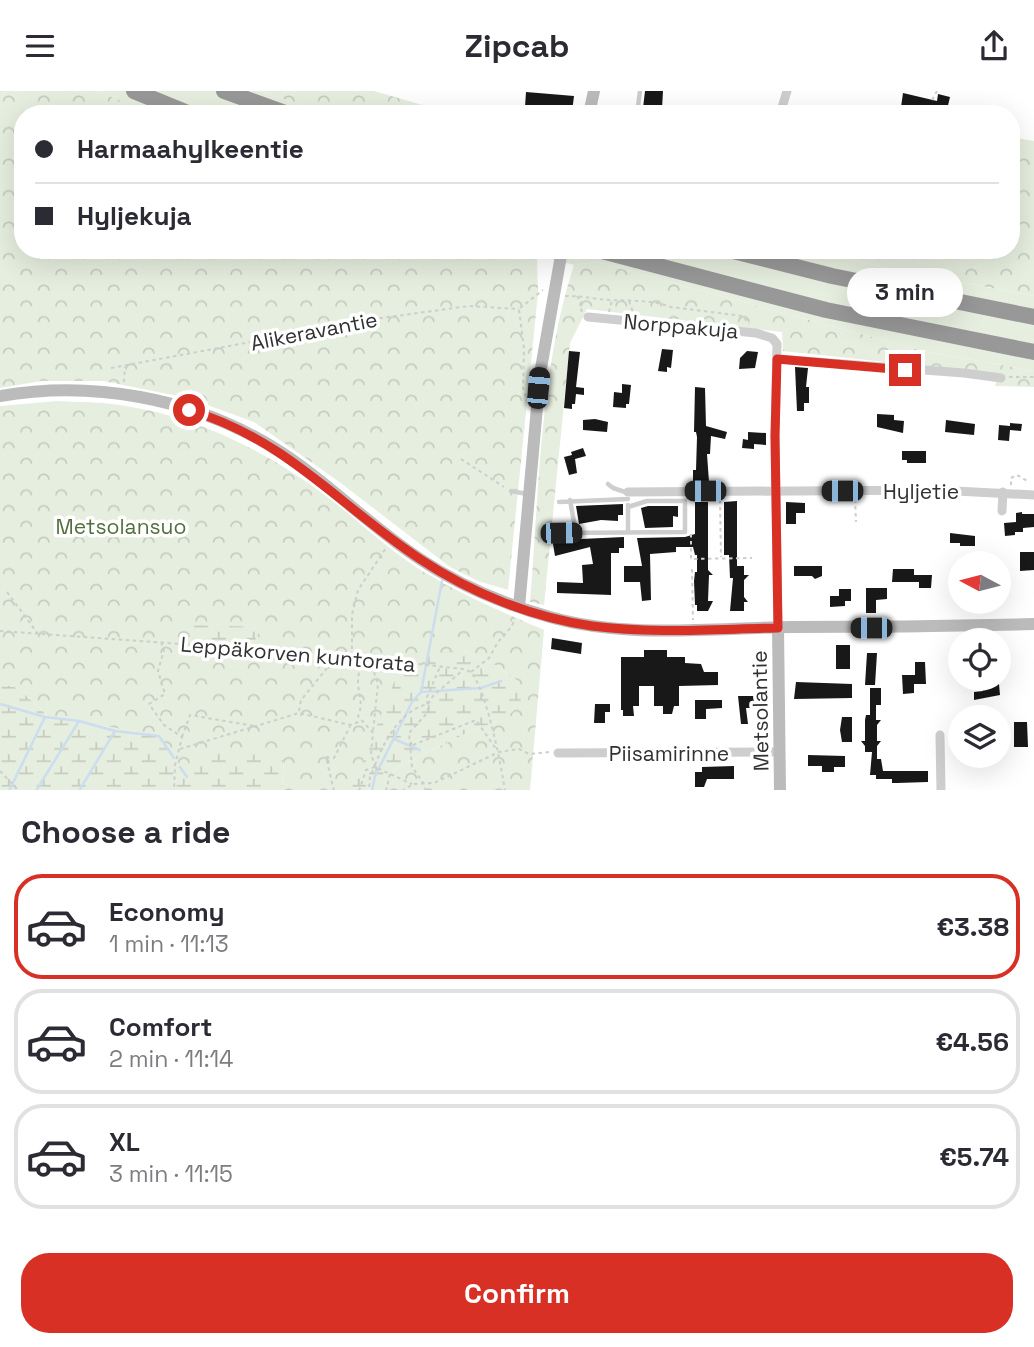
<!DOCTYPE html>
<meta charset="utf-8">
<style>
body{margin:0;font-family:"Space Grotesk",sans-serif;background:#f7f7f7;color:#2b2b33;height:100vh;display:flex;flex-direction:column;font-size:26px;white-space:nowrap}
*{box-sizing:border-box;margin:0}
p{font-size:23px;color:#7c7c81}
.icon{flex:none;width:38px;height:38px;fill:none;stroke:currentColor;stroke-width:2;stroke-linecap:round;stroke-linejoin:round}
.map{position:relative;height:699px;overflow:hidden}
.drawer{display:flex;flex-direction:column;background:#fff;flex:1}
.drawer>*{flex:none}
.guide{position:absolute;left:14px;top:14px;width:1006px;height:154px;border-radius:28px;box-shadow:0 7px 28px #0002;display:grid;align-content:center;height:154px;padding:0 21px;background:#fff}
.needle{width:46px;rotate:277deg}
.controls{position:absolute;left:948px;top:460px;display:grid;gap:14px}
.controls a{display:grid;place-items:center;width:63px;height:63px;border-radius:50%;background:#fff;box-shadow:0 7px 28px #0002;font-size:35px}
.end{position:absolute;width:32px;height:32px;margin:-16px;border:9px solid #d93025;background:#fff;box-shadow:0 0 0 4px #fff}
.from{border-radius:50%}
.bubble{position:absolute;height:49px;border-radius:24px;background:#fff;box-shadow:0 7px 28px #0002;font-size:23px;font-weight:700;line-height:49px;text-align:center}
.car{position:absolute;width:21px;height:42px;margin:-21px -10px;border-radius:9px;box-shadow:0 0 5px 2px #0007;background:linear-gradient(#222 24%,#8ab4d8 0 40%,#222 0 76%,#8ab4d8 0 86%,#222 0)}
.guide b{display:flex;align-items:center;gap:24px;height:66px;font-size:26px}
.guide b+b{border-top:2px solid #e1e1e2}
.guide i{width:18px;height:18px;background:#2b2b33}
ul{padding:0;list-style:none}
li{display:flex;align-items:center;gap:21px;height:105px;margin:0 14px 10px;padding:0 7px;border:4px solid #e1e1e2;border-radius:28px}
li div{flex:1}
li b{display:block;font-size:26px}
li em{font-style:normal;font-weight:700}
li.on{border-color:#d93025}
li>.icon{width:63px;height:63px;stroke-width:1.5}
h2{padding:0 21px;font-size:32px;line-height:84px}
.cta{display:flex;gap:14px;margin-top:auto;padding:14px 21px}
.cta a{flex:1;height:80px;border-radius:28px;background:#d93025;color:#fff;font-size:28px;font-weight:700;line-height:80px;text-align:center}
header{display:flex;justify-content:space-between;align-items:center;height:91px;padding:0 21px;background:#fff;font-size:32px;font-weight:700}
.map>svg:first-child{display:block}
.grass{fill:#e6eedf}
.forest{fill:url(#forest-crowns)}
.wetland{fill:url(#wetland-marsh)}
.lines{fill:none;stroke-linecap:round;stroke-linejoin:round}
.stream{stroke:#cbddee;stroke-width:2.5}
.building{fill:#181818}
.path{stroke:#cecece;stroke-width:2;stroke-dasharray:3.5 3.5;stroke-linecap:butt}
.lane{stroke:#cecece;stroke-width:4.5}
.street{stroke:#cecece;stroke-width:9}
.secondary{stroke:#bbb;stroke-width:12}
.highway{stroke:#989898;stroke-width:16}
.route{stroke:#d93025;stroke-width:9}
.labels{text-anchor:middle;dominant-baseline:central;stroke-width:7;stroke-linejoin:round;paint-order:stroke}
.street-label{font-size:21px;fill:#313131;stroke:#fff}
.park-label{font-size:21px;fill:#506f3c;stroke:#fff}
</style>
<header><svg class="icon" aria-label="menu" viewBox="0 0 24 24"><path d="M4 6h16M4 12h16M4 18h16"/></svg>Zipcab<svg class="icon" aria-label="share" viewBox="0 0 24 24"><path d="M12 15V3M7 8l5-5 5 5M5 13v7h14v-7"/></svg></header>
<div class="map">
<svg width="1034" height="700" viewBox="0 0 1034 700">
<defs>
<pattern id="forest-crowns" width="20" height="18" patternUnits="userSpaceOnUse" patternTransform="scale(1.75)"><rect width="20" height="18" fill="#e6eedf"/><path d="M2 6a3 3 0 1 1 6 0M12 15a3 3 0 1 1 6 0" fill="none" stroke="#c6cdc0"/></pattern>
<pattern id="wetland-marsh" width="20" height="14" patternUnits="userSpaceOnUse" patternTransform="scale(1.75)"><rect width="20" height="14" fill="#e6eedf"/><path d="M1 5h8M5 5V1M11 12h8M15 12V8" fill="none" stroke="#c6cdc0"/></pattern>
</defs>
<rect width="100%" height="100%" fill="#fff"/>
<path class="grass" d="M97,0h164l66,23h-175z
M519,159h293l71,17 151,29v75l-111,-20 -327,-89 -22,3z"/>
<path class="forest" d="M0,0h97l56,23h-130v136h496l18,7 1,36 -30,297 -30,-9 -28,-14 -112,-86 -84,-59 -66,-24 -85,-17h-62l-41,7z
M261,0h113l62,18 54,5h-163z
M1012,46l22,4v155l-151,-29 -71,-17h200z
M596,171l327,89 111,20v16l-39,-1 3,-12 -215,-23 -1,-19 -195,-23 -17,34 -26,262 -14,-3c9,-109 10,-233 44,-337z
M57,310c21,1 42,1 63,4 74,11 138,42 198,85 36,26 68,59 106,82 38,23 79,40 120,58l-14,160h-150l17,-23 76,-37 31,-11 15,-37 -24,-17 -33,-15 -111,140h-69l2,-30 -97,17 -28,-41 -111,-20 -30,-28 -18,-4v-278z"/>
<path class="wetland" d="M185,534l77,2 -8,15 -59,-3z
M462,559l33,15 24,17 2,21 -16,16 -32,11 -76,37 -17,23h-29l48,-120 31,-16z
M0,593l18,4 30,28 111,20 28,41 26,-30 71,13 -2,30h-282z"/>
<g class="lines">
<path class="stream" d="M421,601l60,-4 20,-7
M0,613l45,13 34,4 36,10 44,5 15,22
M394,648l26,11
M180,676l7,10
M9,700l36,-74
M36,700l43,-70
M79,700l36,-60
M372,700l3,-15 37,-74 9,-10 21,-111"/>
</g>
<path class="building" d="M645,0h18l-1,18 -19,-1z
M526,1l48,4 -2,16 -47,-5z
M903,2l34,8 1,-7 12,3 -4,17 -45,-7z
M662,258l11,1 -2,18 -4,-1v5l-9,-1z
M569,260l11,1 -4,35 8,1v7l-8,-1 -1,10h-3v5l-8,-1z
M747,260l11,1 -3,16 -16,1 1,-11z
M795,276l13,1 -2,19h3v16h-5v8h-7z
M622,293l9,1 -2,19h-3v4l-13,-1 1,-15 8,1z
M695,296l10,1 1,38 21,6 -2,7 -14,-3 -1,18h-3l2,28 -16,-1v-11h3l1,-33 -1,-5h-2z
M877,323l17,1v5l10,1 -1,12 -26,-6z
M595,328l13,3 -1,10 -24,-2v-10z
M946,329l29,4 -1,11 -29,-3z
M1010,332l12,1 -1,7 -11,-1 -1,11 -11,-1 1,-15 11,1z
M748,341l18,1v12l-12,-1v5l-12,-1 1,-9 5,1z
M583,357l3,8 -11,3 2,14 -8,2 -5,-18 8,-2 -1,-3z
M902,360h24v12h-19v-3h-5z
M737,410v65h7v9h5l-5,5v17l4,5h-4v9h-14l3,-33h-3l-1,-23h-5v-53z
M695,411h13v68l5,5h-4l-1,26h5l-5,10h-11v-6h-2l-1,-24 1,-9h2v-17h-2l-2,-8h-17v5l-26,2 1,46 -9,1 -2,-19h-16v-16h18l-5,-28 48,-1 10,-3z
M786,411l19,1v10h-9v11h-10z
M623,413v11h-5v6l-17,-1 -22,4 -3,-18z
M648,415h30v11l-5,-1v11l-28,1 -4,-20z
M1022,421v2h12v13l-11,1v4h-8v3l-10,1 -1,-13 12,-1v-9z
M950,442l25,3v10h-15v-3h-10z
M558,446l23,2 43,-2v11h-5v5h-8v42l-54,-2v-11l26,1 -1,-18 11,-1 -3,-17 -35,9 -3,-18z
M1020,461h14v18l-14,1z
M794,475h28v10l-7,3 -3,-3h-18z
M893,478h21v6h18l-1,13h-12v-6h-27z
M866,497h21v11l-11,1v13h-10z
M839,498h12v12h-6v5l-15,1v-11h9z
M552,547l30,5 -1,11 -30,-5z
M836,554h14v24h-14z
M644,559h23v7h18v6l16,1 3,8h14v13l-39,1v20h-5l-2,8h-9v-8h-9v-20h-15v20h-6l1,10h-11v-6h-2v-53h23z
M867,562h10l-2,32h-10z
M915,571h10l1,22h-12v9l-11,1 -1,-19h13z
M796,591l56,2v14l-58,1z
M999,593l1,11 -26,5v-8l9,-1v-6z
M870,597h11v17h-5v15h5l-4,5v16h4l-4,5v13h4l2,12h45v11l-31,1h-5v-4h-16v-4h-6l2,-23h-7v-6l-4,-5h4v-21l1,-5h4z
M738,605h18v12h-10l2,16h-7z
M695,609h27v8l-16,1v10h-11z
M595,613h15v8h-5v11h-11z
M842,626h10v25h-10l-2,-12z
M1014,631h13l1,25h-14z
M808,664l37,1v11h-11v5h-12v-6h-14z
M734,675v13h-27l-3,8h-9v-15h7v-5z"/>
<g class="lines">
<path class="path" d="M932,9l5,-9
M565,205c12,0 22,1 33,3 24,3 50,-1 73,8l72,9 6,8
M577,205l4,6 -1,3 2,7
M629,210l4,11
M520,217l23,-18
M519,219l5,38 -1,40 4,13
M609,221l3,-12
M111,277l263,-49 95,-13 50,3
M1009,286h25
M124,291l1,-15
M461,368l43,28
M1011,394v-7l6,-3 12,7
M855,408l1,23
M720,409l1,57
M691,443v25l61,-1
M692,478l1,51
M7,501l31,42
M0,540l337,24 126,14 8,3c16,20 30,92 34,119
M161,551l3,8 -6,21 7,23 -16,10 15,21 18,12 -7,28 -1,26
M352,565v-41l6,-25 28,-42
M359,568c3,10 -1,13 -1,23 0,12 6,21 0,34l15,17 -2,20 4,14 -5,9 -1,15
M369,568l9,24 -5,49
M471,581l18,-14 9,-16 14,-16 3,-8
M299,620l2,-11 36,-44
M182,646l8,-22 64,11
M413,654l63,-25 20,29
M180,658l119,-36 51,12 11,-4
M375,674c9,-24 26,-55 53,-61l5,-8 30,-26
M0,680l19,20
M334,700l-8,-34 8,1 16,-32
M359,700l7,-21 9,-3 37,17
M386,700l4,-17
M402,700l11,-7 21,-1 65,-31 20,-3 10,5 21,-2
M426,700l-2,-7 -12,-17 -3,-34 19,-21 -1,-15 13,-30"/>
<path class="lane" d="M782,17l83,5
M637,23l3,-23
M608,393l5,4 15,5
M511,400l16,3
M570,409l6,33
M559,411l69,-3
M628,441v-27
M561,442l124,-1v-31h-38l-19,6"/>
<path class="street" d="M780,23l7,-23
M588,226l168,16 16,5 5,6 -2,92 3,192
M777,268l187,14 37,5
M628,401l308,-2 98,5
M1002,420l1,-19
M940,644l1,56
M558,662l222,-1"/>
<path class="secondary" d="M589,23l5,-23
M0,305c92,-16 191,2 271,50 53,32 97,79 149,113 40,27 84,45 130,58 77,22 162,11 242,10 80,0 161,-1 242,-3
M519,516l21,-233 22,-124
M778,537l2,163"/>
<path class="highway" d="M134,0l56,23
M224,0l64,23
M598,159l228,60 208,42
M729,159l103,26 202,41"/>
</g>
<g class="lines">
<path class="route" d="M189,319c99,30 149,95 231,149 51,34 111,58 172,67 61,8 125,3 186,2l-3,-192 2,-77 128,11"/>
</g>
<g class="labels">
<g class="street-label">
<text transform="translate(681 235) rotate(5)">Norppakuja</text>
<text transform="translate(314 240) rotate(-11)">Alikeravantie</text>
<text x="921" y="400">Hyljetie</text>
<text transform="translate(298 563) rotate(5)">Leppäkorven kuntorata</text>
<text transform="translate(760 620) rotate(-91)">Metsolantie</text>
<text x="669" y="662">Piisamirinne</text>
</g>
<g class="park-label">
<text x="121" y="435">Metsolansuo</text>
</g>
</g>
</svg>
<div class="controls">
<a><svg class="needle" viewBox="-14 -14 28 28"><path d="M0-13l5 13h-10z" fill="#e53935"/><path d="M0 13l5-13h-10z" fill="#7c7c81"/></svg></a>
<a><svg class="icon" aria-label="locate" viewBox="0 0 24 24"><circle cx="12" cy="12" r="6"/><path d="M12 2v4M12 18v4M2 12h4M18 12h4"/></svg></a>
<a><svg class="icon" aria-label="layers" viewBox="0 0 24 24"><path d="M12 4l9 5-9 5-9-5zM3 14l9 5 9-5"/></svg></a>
</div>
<i class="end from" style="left:189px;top:319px"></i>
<i class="end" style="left:905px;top:279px"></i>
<div class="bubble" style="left:847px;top:177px;width:116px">3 min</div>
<i class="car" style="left:538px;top:297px;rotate:5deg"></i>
<i class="car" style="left:705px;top:400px;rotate:270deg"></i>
<i class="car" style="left:842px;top:400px;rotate:270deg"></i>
<i class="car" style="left:561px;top:442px;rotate:89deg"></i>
<i class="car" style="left:871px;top:537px;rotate:270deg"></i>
<div class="guide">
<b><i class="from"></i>Harmaahylkeentie</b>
<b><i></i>Hyljekuja</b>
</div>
</div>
<section class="drawer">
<h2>Choose a ride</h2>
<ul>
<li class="on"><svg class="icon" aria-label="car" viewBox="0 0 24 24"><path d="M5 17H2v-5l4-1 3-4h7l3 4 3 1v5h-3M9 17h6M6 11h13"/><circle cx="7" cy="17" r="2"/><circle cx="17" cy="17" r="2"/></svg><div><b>Economy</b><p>1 min · 11:13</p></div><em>€3.38</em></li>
<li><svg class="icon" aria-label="car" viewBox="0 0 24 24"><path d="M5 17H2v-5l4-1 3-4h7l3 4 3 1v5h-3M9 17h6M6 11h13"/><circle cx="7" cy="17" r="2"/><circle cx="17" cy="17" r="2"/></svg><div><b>Comfort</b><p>2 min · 11:14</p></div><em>€4.56</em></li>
<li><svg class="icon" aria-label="car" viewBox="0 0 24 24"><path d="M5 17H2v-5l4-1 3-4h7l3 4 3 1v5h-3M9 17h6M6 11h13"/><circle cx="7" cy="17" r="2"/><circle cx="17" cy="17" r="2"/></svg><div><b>XL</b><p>3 min · 11:15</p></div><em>€5.74</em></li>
</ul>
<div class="cta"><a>Confirm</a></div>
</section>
